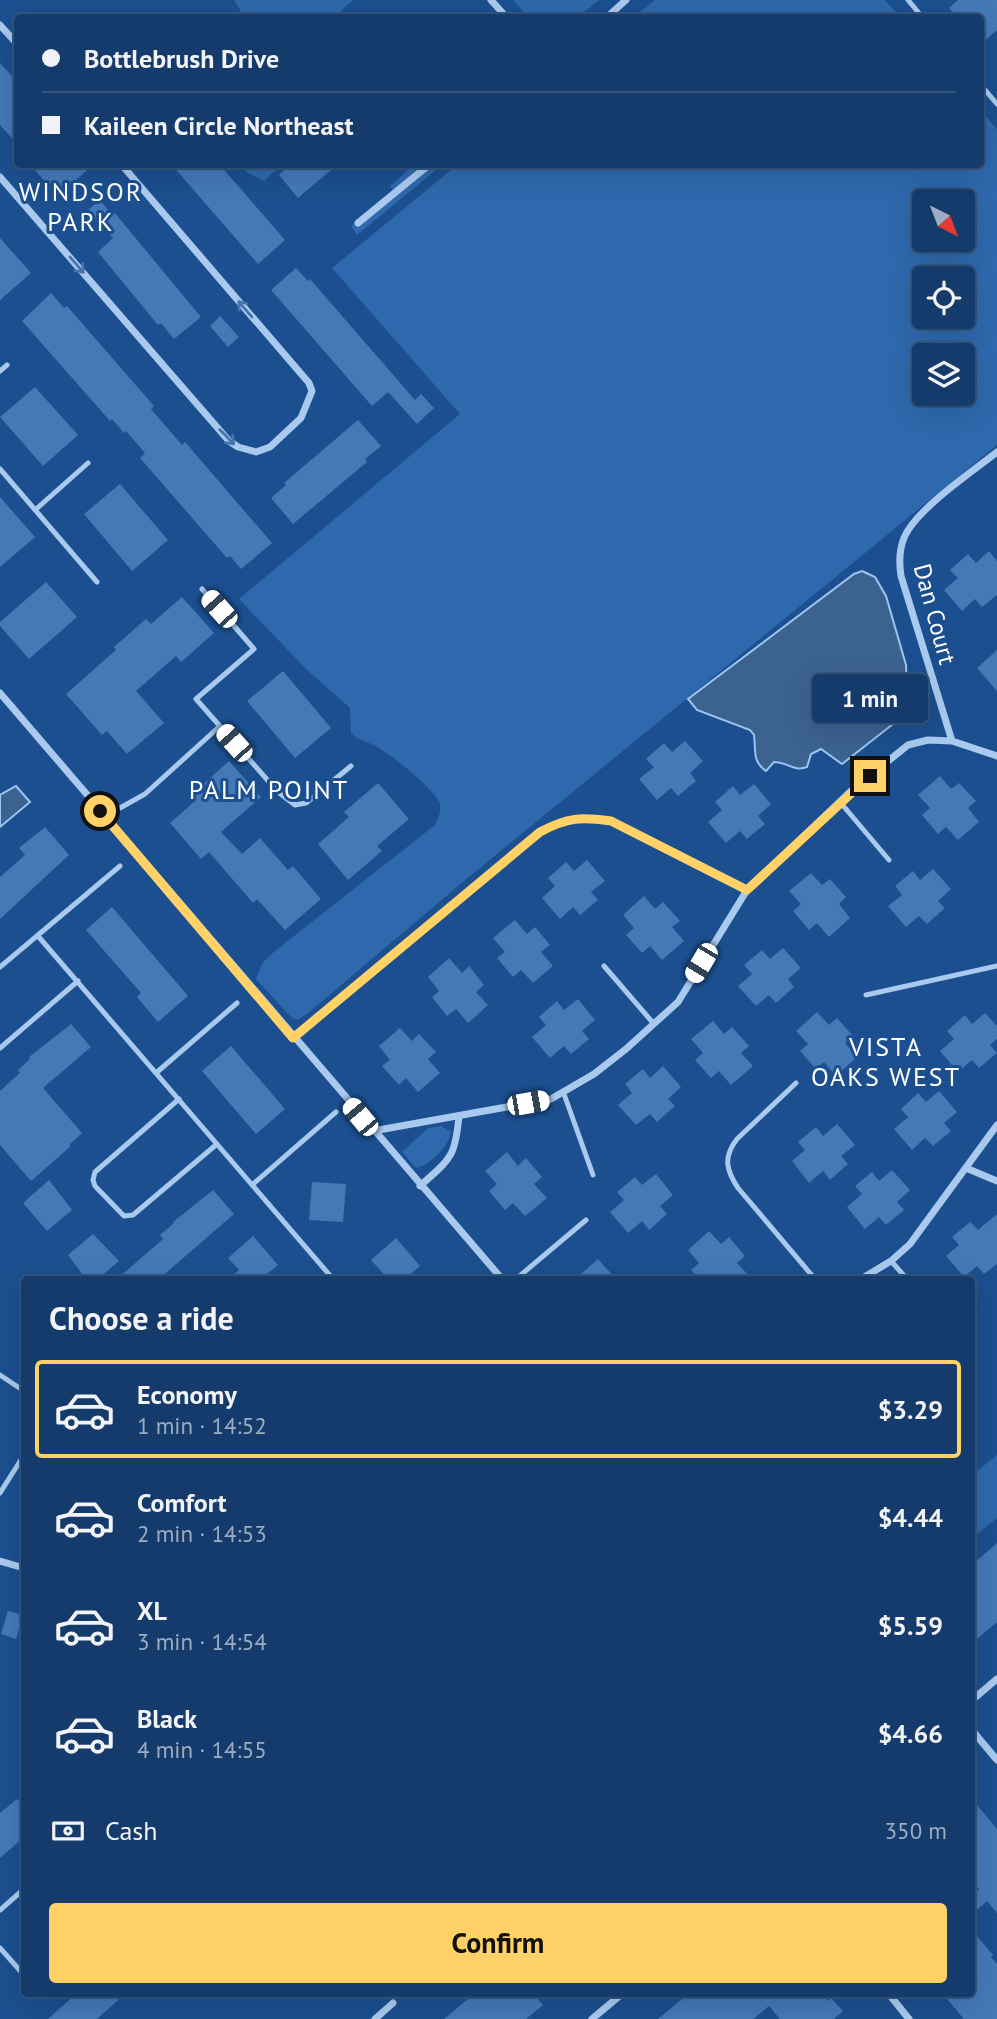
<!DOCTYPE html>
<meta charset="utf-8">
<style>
body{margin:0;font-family:"PT Sans",sans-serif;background:#214673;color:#f1f3f6;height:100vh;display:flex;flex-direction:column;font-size:26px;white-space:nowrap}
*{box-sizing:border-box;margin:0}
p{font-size:23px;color:#9dadc1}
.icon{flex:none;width:38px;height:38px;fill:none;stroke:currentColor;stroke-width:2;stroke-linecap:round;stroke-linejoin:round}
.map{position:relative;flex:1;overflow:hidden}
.sheet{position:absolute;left:21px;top:1276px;width:954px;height:721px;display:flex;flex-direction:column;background:#143b6b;border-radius:7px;box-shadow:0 7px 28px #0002,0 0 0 2px #33557e}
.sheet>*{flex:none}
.banner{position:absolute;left:14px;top:14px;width:970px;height:154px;border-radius:7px;box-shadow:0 7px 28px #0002,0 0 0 2px #33557e;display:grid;align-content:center;height:154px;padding:0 28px;background:#143b6b}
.needle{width:46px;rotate:138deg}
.tools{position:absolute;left:912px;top:189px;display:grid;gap:14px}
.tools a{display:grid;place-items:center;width:63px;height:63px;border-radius:7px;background:#143b6b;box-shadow:0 7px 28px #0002,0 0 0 2px #33557e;font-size:35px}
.end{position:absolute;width:32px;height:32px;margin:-16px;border:9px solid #ffd166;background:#111;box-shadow:0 0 0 4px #111}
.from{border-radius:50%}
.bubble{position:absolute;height:49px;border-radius:7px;background:#143b6b;box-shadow:0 7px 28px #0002,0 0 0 2px #33557e;font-size:23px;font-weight:700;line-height:49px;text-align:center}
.car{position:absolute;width:21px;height:42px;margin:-21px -10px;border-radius:9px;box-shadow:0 0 5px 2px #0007;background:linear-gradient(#fff 24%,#345 0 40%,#fff 0 76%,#345 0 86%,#fff 0)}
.banner b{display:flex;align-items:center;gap:24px;height:66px;font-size:26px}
.banner b+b{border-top:2px solid #33557e}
.banner i{width:18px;height:18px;background:#f1f3f6}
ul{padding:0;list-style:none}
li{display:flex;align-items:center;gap:21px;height:98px;margin:0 14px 10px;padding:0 14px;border:4px solid transparent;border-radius:7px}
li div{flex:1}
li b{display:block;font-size:26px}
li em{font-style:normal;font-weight:700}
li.selected{border-color:#ffd166}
li>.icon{width:63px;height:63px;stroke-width:1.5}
h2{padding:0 28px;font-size:32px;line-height:84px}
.pay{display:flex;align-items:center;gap:18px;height:77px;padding:0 28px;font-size:26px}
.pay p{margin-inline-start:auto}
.cta{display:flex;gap:14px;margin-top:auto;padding:14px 28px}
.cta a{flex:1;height:80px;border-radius:7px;background:#ffd166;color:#111;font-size:28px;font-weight:700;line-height:80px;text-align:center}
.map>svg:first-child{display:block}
.green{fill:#2e69ad;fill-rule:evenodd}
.water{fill:#3c6290;stroke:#9cc4f0;stroke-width:2}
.building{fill:#4478b7}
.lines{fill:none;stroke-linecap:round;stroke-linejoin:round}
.service{stroke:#a9c9ee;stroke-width:5}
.minor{stroke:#a9c9ee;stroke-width:7}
.oneway{stroke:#4674ac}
.route{stroke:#ffd166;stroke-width:9}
.labels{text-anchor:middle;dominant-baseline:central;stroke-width:6;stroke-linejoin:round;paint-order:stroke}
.street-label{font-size:24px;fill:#fff;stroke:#1b4f8f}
.neighbourhood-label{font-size:26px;letter-spacing:2px;fill:#fff;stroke:#1b4f8f}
</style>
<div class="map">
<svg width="997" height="2019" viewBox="0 0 997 2019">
<rect width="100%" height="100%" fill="#1b4f8f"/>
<path class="green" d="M234,0h119l-19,17 -89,1z
M513,0h86l-21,17h-50z
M655,0h230l15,17h-266z
M980,110l17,19v316l-533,436 -157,133 -10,6 -6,-3 -35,-38 7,-17 12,-11 160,-126c3,-7 7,-14 5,-21 -4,-14 -48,-48 -61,-56 -9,-6 -20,-7 -28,-15l-1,-25 -43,-38 -68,-71 221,-185 -128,-146 125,-103 523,-1zM924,201h38v39h-38zM924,278h38v39h-38zM924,355h38v39h-38z
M240,165h42l-18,16 -16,-8z
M414,165h28l-85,70 -6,-9 43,-35 -4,-5z
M441,1126l10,6c-3,15 -20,33 -35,36l-14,-16 26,-24z
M997,1455v63l-26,21v-63z"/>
<path class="water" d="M862,571l13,6 11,19 20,69 1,24 -5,28 -60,47 -21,-15 -10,5 -4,13c-13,5 -20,-5 -33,-5l-8,9c-14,-10 -10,-20 -12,-36l-4,-5 -53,-20 -9,-11 166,-125z
M16,786l14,16 -30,25v-32z"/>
<path class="building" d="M958,0h39v30l-17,15v-27h-22l-9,-10z
M0,63l18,20v62l-18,-20z
M30,164h64l-34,30 -12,-13 -2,2z
M171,164h48l66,76 -27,24z
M291,164h47l-40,34 -19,-23z
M100,200l11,14 3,-2 87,105 -27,22 -13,-16 -3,2 -60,-73 15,-14 -25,-28z
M0,238l31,35 -31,27z
M296,268l12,13 2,-2 105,121 6,-6 13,14 -17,16 -29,-32 -16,14 -101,-116z
M51,293l13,15 3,-2 87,100 -3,3 31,36 3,-3 87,101 -31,26 -11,-13 -3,2 -87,-100 5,-5 -19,-22 -2,2 -12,-14 -2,2 -88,-100z
M220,316l19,21 -11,10 -18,-21z
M35,387l43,48 -35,31 -43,-49z
M358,420l23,26 -16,13 2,3 -74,62 -22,-26 15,-13 -2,-2z
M120,484l48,56 -36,31 -48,-57z
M0,497l35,40 -35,30z
M989,551l8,10v34l-15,12 -7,-8 -13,12 -18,-21 14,-12 -8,-8 18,-16 8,9z
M46,582l31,35 -48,42 -29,-33v-4z
M182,597l32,36 -33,29 -5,-6 -40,35 28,32 -37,31 -20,-23 -5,4 -36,-41 50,-44 -2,-3 32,-28 5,5z
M997,650v41l-20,-23z
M283,671l48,57 -36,30 -48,-57z
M685,741l18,20 -13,12 6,8 -18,15 -7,-8 -14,12 -18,-21 15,-12 -8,-8 18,-16 8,9z
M229,761l32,36 -40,35 21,22 18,-16 28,32 5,-4 28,33 -36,31 -28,-31 -4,4 -44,-51 -8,7 -31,-36 24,-21 -5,-5z
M940,776l11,13 8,-6 17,18 -8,7 11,14 -21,18 -12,-13 -8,7 -16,-19 8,-7 -12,-13z
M378,783l31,36 -32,27 5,5 -34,29 -30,-36 31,-27 -5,-5z
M754,784l17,20 -13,12 7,8 -18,15 -7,-8 -14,12 -18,-21 14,-12 -7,-8 18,-16 7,9z
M45,827l24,28 -69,64v-42l25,-22 -6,-7z
M587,860l18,21 -14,11 7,8 -18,15 -7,-8 -13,12 -18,-21 13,-12 -7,-8 18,-16 8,9z
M933,869l18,20 -13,12 7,7 -18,16 -8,-8 -13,11 -18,-21 14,-11 -7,-9 18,-15 7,9z
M811,873l11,12 8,-6 16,18 -7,7 11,14 -21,19 -12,-14 -8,7 -16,-19 8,-7 -12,-13z
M644,896l11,13 8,-7 17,19 -8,6 12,14 -22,19 -12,-14 -8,7 -16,-18 8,-7 -11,-13z
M112,907l76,89 -30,26 -21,-25 4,-4 -55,-63z
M515,920l12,14 8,-7 15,18 -9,7 12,14 -20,17 -12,-13 -8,7 -16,-19 8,-6 -12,-14z
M783,948l18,20 -13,11 6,8 -18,16 -7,-8 -13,11 -18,-20 14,-12 -8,-9 18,-15 8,9z
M449,958l13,15 7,-7 15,19 -8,7 12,13 -20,18 -12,-14 -9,7 -15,-19 7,-6 -11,-14z
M578,999l17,21 -13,11 7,8 -18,15 -7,-8 -14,12 -18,-21 14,-12 -7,-8 18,-16 7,9z
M817,1012l12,13 8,-7 16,18 -8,7 12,14 -21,19 -12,-14 -8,7 -16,-18 8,-7 -12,-13z
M985,1013l12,13v13l-7,6 7,8 -18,15 -7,-8 -14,12 -18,-21 14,-12 -7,-8 18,-16 7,9z
M713,1021l11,13 8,-7 17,19 -8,7 12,13 -22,19 -12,-14 -8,7 -16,-18 8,-7 -12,-14z
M71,1024l20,23 -48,41 39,45 -13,12 2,1 -40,35 -31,-36v-54l20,-18 -2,-3 12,-11 -1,-2z
M400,1028l12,13 7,-7 17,18 -8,7 12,14 -22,19 -12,-14 -7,7 -17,-19 8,-6 -11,-14z
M231,1046l54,63 -29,25 -54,-63z
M663,1066l18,21 -13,12 7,7 -18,16 -7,-8 -14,11 -18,-20 14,-12 -7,-9 18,-15 7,9z
M939,1091l18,21 -13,11 7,8 -18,15 -8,-8 -13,12 -18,-21 14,-12 -7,-8 17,-16 8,9z
M837,1124l18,21 -14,11 7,8 -18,16 -7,-9 -14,12 -17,-22 13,-11 -7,-8 18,-15 7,9z
M507,1152l11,14 8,-8 16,19 -8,7 13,14 -22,18 -12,-13 -8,7 -16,-19 8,-7 -12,-13z
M892,1170l18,20 -13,12 7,8 -18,15 -7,-8 -14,12 -18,-22 15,-13 -7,-8 17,-14 7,9z
M656,1174l17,21 -13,11 7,8 -18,16 -7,-9 -14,12 -18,-21 14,-12 -7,-8 18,-15 7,8z
M49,1180l23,30 -25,21 -24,-28z
M312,1182l34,2 -3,38 -34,-2z
M213,1190l21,24 -75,65h-42l46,-40 -3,-4 14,-12 -1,-1z
M997,1214v50l-13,10 -7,-8 -13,11 -18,-21 13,-11 -7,-8 18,-15 8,8z
M709,1231l12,13 8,-7 16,19 -8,7 15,16h-52l-9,-9 8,-7 -11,-13z
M93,1234l26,27 -21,18h-12l-18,-24z
M253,1236l25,29 -17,14h-33l11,-9 -11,-12z
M396,1238l24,28 -15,13h-17l-17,-19z
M598,1259l18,20h-41z
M997,1543v79l-26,22v-70l6,-6 -4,-4z
M8,1611l15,4 -7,24 -15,-5z
M971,1798l26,31v84l-10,-12 -16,14v-19l8,-7 -8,-8z
M17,1799l7,9v29l-24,21v-45z
M971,1929l22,26 -2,2 6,7v55h-33l-22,-26h29z
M77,1993h49l-29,26h-49z
M475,1993h58l10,12 -17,14h-82z
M689,1993h132l7,8 3,-3 12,13 -9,8h-54l-11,-13 -16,13h-95z"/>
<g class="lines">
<path class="service" d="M908,0l15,18
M980,84l17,20
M0,371l7,-6
M0,469l97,113
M35,510l53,-47
M202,589l52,60 -58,50 82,93 17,13 11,-2 45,-37
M840,802l49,58
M100,811l20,-3 25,-14 75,-68
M38,936l295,343
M604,966l50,58
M0,967l120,-101
M866,995l131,-29
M0,1048l78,-67
M156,1073l81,-70
M796,1083l-59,56c-14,18 -11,31 1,49l77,91
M564,1094l29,81
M179,1099l-84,73 -2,8 2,6 29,30 9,-1 84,-71
M252,1185l84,-73
M891,1261l16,18
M516,1279l70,-59
M0,1375l24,16
M0,1493l24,-38
M0,1910l24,-21
M0,1948l24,27"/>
<path class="minor" d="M491,0l16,18
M606,18l20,-18
M0,25l18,20
M0,177l229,264 9,6 18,5 14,-5 31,-29 11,-27 -3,-8 -188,-219
M358,223l72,-59
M0,693l502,586
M952,741l-51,-165c-2,-13 -2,-26 3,-38 11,-28 68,-66 93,-86
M293,1038l247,-206c28,-15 41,-15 71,-11l136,69
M373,1131l178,-32 43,-25 32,-25 52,-47 69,-112 104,-99 57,-46 20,-5 24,1 45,15
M966,1168l31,13
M420,1186c31,-28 35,-28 39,-70
M861,1279l30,-18 19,-17 87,-119
M0,1561l24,7
M971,1701l26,-22
M971,1729l26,31
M888,1993l21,26
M375,2019l18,-16
M592,2019l31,-26"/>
</g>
<defs><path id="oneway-shaft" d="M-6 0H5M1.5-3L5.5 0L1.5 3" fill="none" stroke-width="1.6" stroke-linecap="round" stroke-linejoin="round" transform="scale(1.75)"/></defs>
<g class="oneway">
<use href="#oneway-shaft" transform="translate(77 265) rotate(49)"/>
<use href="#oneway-shaft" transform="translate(245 309) rotate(-131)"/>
<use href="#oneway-shaft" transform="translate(227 437) rotate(46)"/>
</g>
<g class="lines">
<path class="route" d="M100,811l193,227 247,-206c28,-15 41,-15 71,-11l136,69 123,-114"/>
</g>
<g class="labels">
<g class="street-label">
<text transform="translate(935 614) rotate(75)">Dan Court</text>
</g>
<g class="neighbourhood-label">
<text x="81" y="191">WINDSOR<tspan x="81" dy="30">PARK</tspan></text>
<text x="269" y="789">PALM POINT</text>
<text x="886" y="1046">VISTA<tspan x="886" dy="30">OAKS WEST</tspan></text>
</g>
</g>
</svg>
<div class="tools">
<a><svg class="needle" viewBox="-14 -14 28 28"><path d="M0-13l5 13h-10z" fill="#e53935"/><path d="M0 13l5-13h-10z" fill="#9dadc1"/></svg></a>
<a><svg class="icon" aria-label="locate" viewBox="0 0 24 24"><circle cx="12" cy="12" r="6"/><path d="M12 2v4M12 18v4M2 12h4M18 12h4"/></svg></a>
<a><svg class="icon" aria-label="layers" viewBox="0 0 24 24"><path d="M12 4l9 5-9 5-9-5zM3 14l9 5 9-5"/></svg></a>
</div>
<i class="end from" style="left:100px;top:811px"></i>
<i class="end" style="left:870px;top:776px"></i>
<div class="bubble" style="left:812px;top:674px;width:116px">1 min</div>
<i class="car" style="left:219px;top:609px;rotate:318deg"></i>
<i class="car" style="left:234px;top:743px;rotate:318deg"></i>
<i class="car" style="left:701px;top:963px;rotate:211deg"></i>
<i class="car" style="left:528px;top:1103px;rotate:80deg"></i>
<i class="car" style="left:360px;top:1117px;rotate:320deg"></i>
<div class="banner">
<b><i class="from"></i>Bottlebrush Drive</b>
<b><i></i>Kaileen Circle Northeast</b>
</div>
<section class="sheet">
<h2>Choose a ride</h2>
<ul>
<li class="selected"><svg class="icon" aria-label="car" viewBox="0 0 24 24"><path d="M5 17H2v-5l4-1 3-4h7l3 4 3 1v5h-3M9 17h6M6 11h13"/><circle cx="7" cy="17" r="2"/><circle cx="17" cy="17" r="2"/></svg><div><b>Economy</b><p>1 min · 14:52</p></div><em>$3.29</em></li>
<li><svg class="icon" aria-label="car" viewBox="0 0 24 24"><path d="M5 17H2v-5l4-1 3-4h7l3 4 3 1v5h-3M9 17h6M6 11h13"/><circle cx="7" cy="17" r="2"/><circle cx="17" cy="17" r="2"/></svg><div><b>Comfort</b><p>2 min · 14:53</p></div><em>$4.44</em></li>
<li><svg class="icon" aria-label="car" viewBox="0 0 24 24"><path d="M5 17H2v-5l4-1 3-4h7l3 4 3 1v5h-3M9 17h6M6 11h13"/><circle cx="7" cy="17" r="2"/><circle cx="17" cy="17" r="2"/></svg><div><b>XL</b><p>3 min · 14:54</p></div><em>$5.59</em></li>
<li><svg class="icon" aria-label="car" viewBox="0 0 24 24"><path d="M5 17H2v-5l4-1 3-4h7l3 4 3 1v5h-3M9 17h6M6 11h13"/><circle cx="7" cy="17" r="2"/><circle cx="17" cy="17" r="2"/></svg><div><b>Black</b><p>4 min · 14:55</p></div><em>$4.66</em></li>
</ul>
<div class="pay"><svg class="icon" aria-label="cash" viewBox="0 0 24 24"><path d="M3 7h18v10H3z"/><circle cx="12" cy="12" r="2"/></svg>Cash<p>350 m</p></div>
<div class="cta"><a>Confirm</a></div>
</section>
</div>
